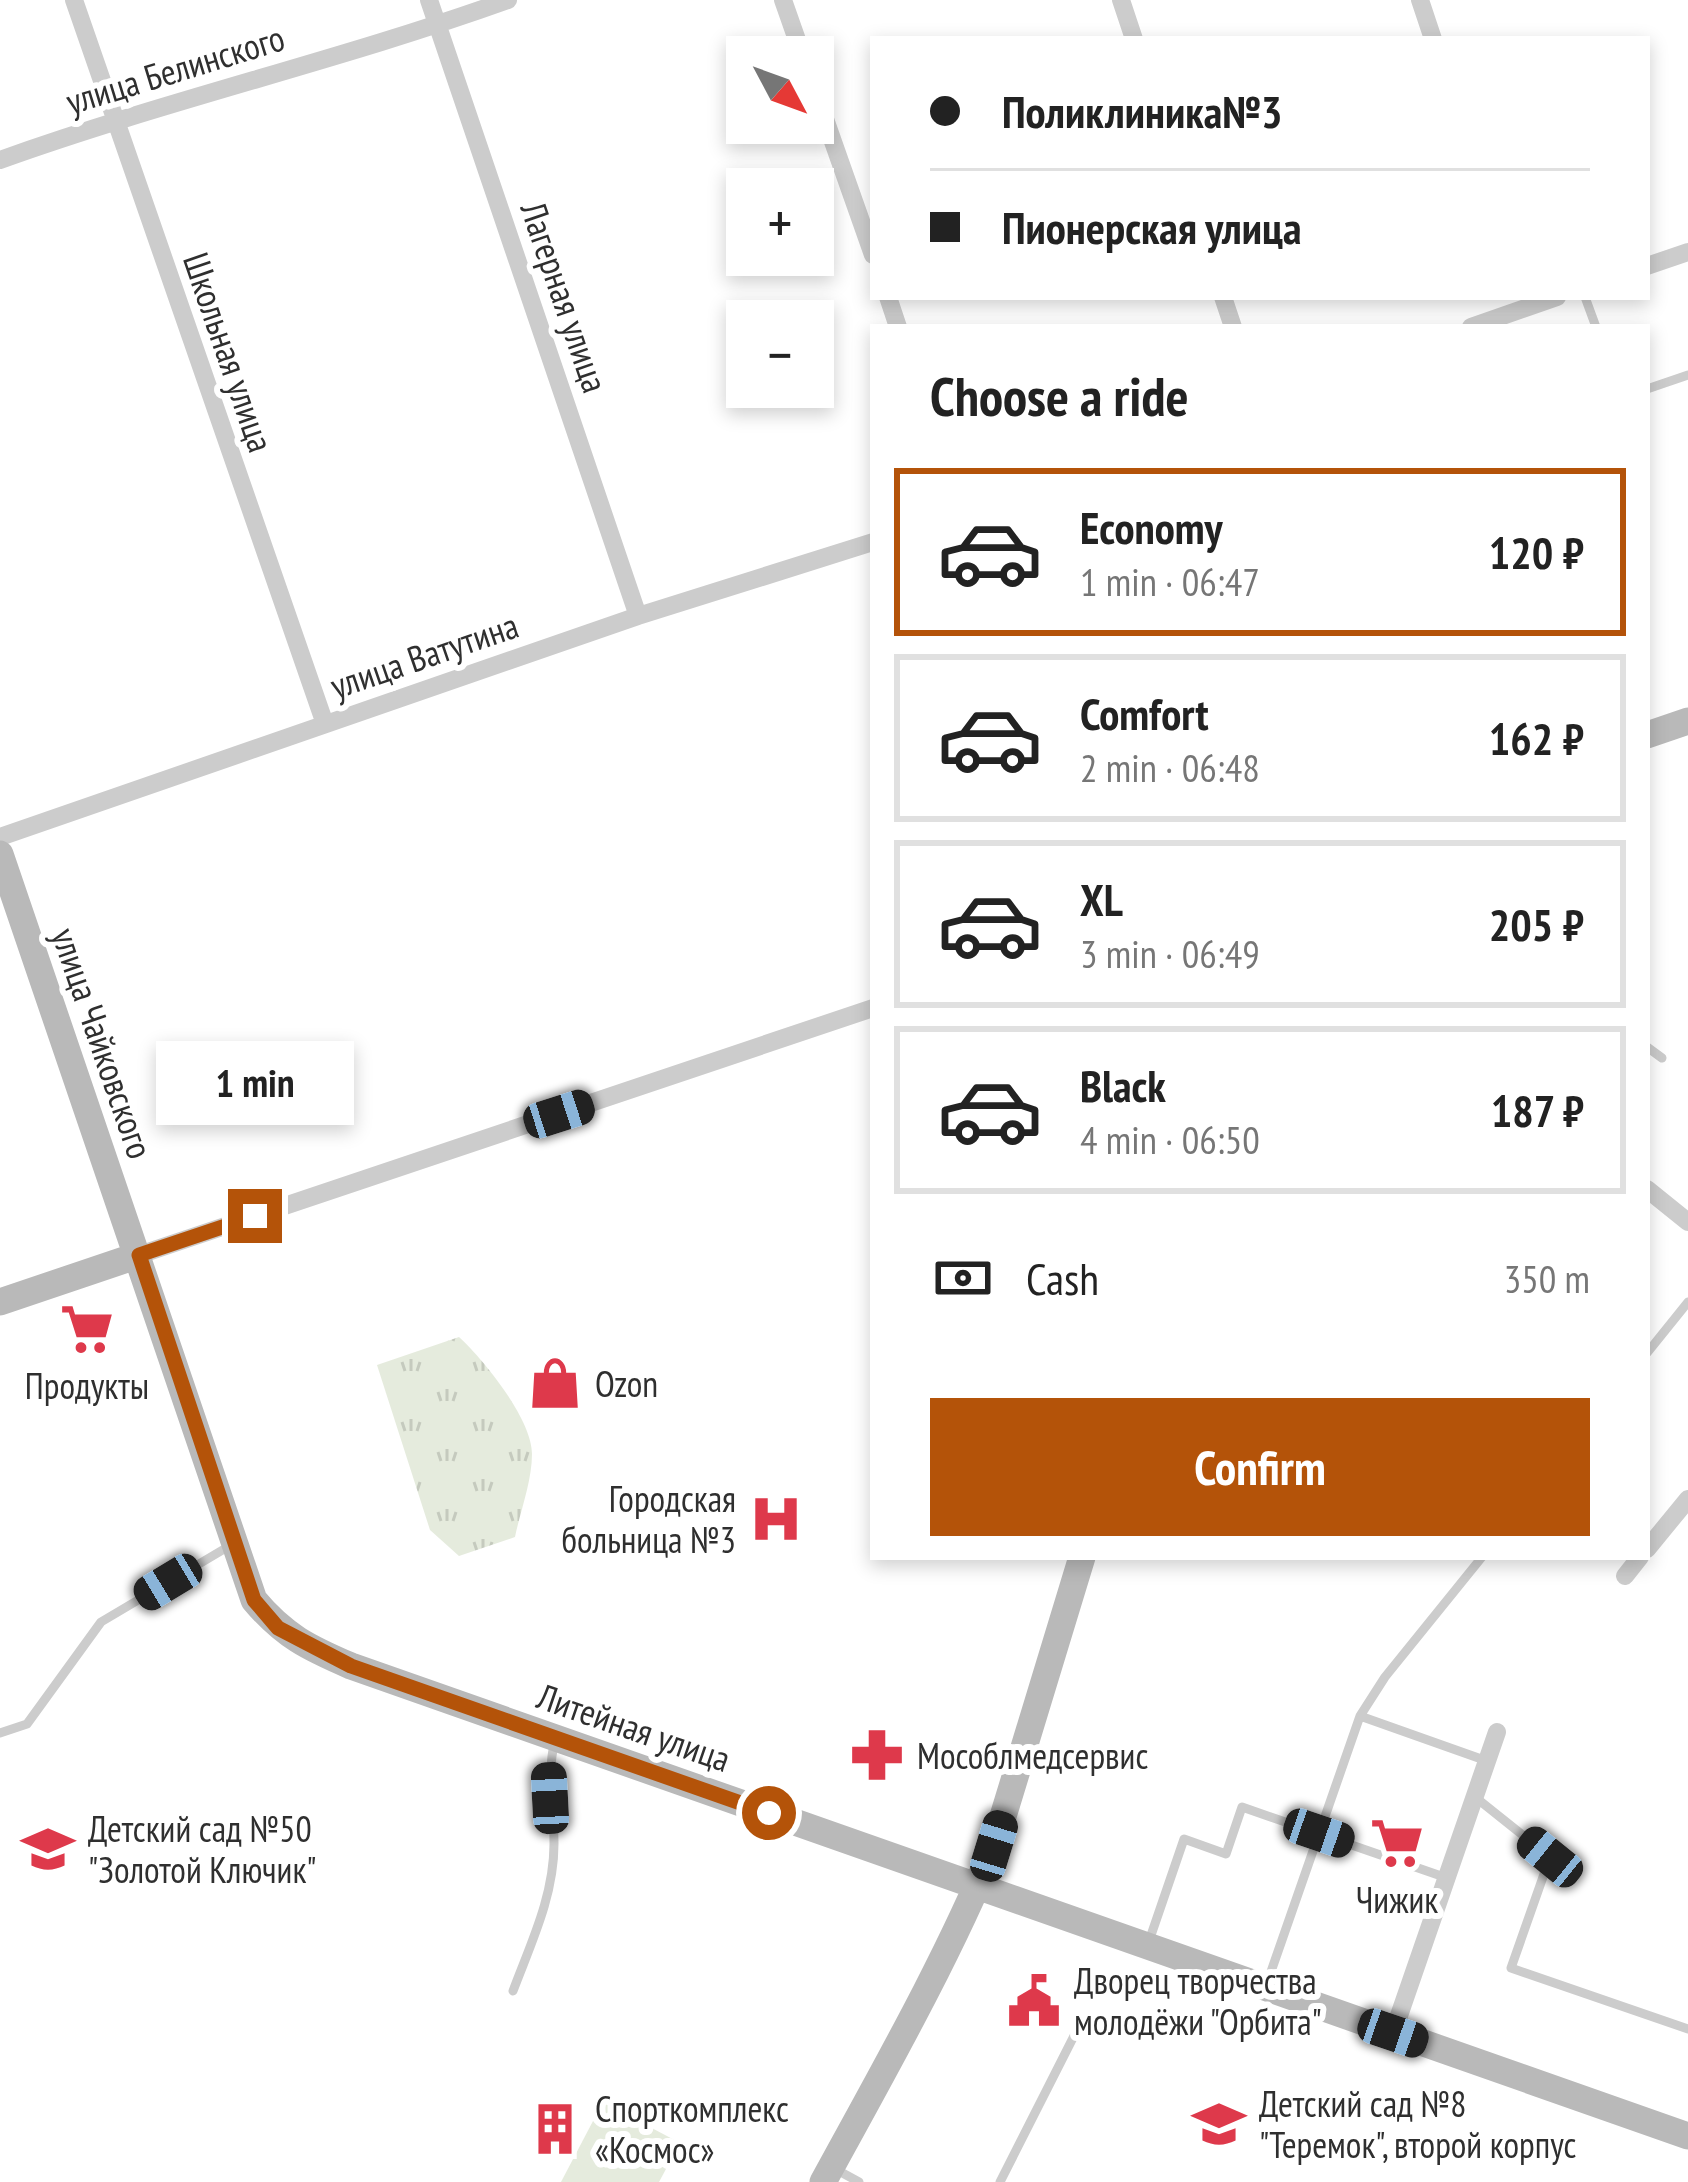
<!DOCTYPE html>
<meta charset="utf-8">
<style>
body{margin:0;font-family:"PT Sans Narrow",sans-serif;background:#f2f2f2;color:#222;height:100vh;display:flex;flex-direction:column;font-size:45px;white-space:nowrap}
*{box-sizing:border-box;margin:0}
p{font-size:39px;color:#767676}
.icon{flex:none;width:66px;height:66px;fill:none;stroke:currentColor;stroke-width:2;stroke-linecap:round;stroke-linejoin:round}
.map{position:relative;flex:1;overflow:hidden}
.sheet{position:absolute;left:870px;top:324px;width:780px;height:1236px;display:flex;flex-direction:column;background:#fff;border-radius:0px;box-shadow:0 6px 18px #0003}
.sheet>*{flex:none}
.top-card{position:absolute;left:870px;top:36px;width:780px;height:264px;border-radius:0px;box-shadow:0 6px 18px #0003;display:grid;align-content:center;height:264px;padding:0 60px;background:#fff}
.needle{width:78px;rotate:131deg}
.fabs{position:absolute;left:726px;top:36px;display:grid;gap:24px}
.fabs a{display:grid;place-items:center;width:108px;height:108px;border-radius:0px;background:#fff;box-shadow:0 6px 18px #0003;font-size:60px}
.end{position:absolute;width:54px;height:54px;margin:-27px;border:15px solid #b45309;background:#fff;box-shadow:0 0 0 6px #fff}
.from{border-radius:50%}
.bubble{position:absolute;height:84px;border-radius:0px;background:#fff;box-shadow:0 6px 18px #0003;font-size:39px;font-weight:700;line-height:84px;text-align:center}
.car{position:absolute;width:36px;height:72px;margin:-36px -18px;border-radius:15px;box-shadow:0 0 9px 3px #0007;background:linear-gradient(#222 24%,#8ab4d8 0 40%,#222 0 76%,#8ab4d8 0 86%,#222 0)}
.top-card b{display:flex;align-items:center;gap:42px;height:114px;font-size:45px}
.top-card b+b{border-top:3px solid #e0e0e0}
.top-card i{width:30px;height:30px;background:#222}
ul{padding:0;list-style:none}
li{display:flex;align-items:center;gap:36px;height:168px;margin:0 24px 18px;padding:0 36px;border:6px solid #e0e0e0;border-radius:0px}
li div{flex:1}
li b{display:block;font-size:45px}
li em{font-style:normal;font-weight:700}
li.on{border-color:#b45309}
li>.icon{width:108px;height:108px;stroke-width:1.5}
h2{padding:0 60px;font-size:54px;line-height:144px}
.pay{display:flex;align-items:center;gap:30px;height:132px;padding:0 60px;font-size:45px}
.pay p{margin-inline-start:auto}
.primary-button{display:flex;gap:24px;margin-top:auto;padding:24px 60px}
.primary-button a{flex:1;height:138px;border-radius:0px;background:#b45309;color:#fff;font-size:48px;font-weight:700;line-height:138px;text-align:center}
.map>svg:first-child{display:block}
.grass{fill:#e5ebdd}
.park{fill:url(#park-tufts)}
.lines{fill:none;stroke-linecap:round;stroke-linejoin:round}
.lane{stroke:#ccc;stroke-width:9}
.street{stroke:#ccc;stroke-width:18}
.secondary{stroke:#b9b9b9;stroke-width:27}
.route{stroke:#b45309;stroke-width:15}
.labels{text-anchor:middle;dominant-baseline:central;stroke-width:12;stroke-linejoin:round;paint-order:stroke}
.street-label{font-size:36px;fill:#2f2f2f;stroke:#fff}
.poi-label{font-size:36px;fill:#2f2f2f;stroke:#fff;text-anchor:start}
</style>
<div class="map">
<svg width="1688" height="2182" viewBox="0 0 1688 2182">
<defs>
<pattern id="park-tufts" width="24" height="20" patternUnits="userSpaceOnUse" patternTransform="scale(3)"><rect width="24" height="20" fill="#e5ebdd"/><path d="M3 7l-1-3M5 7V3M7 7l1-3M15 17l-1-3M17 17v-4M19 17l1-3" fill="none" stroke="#c5cabe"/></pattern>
</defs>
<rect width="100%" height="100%" fill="#fff"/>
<path class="grass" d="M603,2102l77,41 -21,39h-98z"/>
<path class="park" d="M459,1337c25,23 73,82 73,117 0,27 -12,58 -17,83l-56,19 -29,-26 -53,-165z"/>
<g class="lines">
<path class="lane" d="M1585,297l11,30
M1647,389l41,-14
M1647,1047l15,11
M1647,1353l41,-51
M1360,1716l127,45
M0,1733l27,-9 74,-102 130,-77
M1475,1797l75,60 -39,111 177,61
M1148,1944l36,-105 42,15 16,-47 205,71
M1266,1986l94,-270 25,-39 97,-120
M513,1991c18,-48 41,-95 41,-147 0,-36 -8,-68 1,-104
M837,2170l22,12
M1000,2182l77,-152"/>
<path class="street" d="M74,0l251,724
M429,0l209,616
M783,0l20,57
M1121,0l13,39
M1420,0l13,39
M813,85l60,170
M0,160c167,-60 341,-100 508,-160
M1647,266l41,-14
M888,297l10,30
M1223,297l10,30
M1471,327l86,-30
M0,837l638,-221 235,-74
M1647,1189l41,33
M139,1255l734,-247
M1647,1549l41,-50
M1625,1576l15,-19
M1393,2033l104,-301"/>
<path class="secondary" d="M1647,735l41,-14
M0,854l254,746c30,36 55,48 97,66l1337,470
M0,1302l139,-47
M823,2182c60,-110 123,-220 171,-336l88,-289"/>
</g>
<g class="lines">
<path class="route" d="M255,1216l-116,39 115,345 24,28 73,38 418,147"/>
</g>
<defs>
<g id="supermarket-bare" transform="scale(4.14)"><path d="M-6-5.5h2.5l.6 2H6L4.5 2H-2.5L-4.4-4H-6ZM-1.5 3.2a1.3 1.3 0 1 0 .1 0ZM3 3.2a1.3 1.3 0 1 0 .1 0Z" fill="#de394b" stroke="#fff" stroke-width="2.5" paint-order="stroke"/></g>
<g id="shop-bare" transform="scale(4.14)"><path d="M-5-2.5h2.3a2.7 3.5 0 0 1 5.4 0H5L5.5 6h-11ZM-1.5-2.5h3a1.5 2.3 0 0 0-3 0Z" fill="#de394b" stroke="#fff" stroke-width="2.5" paint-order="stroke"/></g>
<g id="hospital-bare" transform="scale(4.14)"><path d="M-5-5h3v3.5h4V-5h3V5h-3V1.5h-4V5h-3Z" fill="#de394b" stroke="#fff" stroke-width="2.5" paint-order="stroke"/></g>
<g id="pharmacy-bare" transform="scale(4.14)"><path d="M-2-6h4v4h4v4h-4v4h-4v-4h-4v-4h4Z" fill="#de394b" stroke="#fff" stroke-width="2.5" paint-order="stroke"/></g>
<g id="school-bare" transform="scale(4.14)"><path d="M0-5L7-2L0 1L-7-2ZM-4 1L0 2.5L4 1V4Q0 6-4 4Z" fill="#de394b" stroke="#fff" stroke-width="2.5" paint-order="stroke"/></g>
<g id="civic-bare" transform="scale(4.14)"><path d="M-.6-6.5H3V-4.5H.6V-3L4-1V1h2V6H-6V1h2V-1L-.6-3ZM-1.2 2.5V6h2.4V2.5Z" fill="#de394b" stroke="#fff" stroke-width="2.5" paint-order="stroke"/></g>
<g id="building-bare" transform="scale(4.14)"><path d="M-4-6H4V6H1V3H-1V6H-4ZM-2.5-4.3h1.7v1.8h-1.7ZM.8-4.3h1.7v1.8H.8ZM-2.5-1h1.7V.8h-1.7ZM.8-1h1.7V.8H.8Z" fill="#de394b" stroke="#fff" stroke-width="2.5" paint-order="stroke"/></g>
</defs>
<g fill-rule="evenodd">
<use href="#supermarket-bare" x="87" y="1329"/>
<use href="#shop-bare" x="555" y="1383"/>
<use href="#hospital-bare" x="776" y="1519"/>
<use href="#pharmacy-bare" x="877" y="1755"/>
<use href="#supermarket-bare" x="1397" y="1843"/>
<use href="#school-bare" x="48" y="1849"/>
<use href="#civic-bare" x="1034" y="2001"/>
<use href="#school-bare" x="1219" y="2124"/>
<use href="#building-bare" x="555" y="2129"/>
</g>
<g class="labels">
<g class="street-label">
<text transform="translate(175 69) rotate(-17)">улица Белинского</text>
<text transform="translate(565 297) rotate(71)">Лагерная улица</text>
<text transform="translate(229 352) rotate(71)">Школьная улица</text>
<text transform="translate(424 655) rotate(-19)">улица Ватутина</text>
<text transform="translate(103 1043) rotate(71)">улица Чайковского</text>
<text transform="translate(634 1727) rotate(19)">Литейная улица</text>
</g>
<g class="poi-label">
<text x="595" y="1383">Ozon</text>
<text x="87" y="1385" text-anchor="middle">Продукты</text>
<text x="736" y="1498" text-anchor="end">Городская<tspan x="736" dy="41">больница №3</tspan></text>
<text x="917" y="1755">Мособлмедсервис</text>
<text x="88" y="1828">Детский сад №50<tspan x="88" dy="41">"Золотой Ключик"</tspan></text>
<text x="1397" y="1899" text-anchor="middle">Чижик</text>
<text x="1074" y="1980">Дворец творчества<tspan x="1074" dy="41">молодёжи "Орбита"</tspan></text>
<text x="1259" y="2103">Детский сад №8<tspan x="1259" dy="41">"Теремок", второй корпус</tspan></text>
<text x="595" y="2108">Спорткомплекс<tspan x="595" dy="41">«Космос»</tspan></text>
</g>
</g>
</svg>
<div class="fabs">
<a><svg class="needle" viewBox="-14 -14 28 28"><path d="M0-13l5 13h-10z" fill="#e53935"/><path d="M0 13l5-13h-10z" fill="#767676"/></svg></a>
<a>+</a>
<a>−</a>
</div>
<i class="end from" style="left:769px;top:1813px"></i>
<i class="end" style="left:255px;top:1216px"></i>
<div class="bubble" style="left:156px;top:1041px;width:198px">1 min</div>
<i class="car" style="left:559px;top:1114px;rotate:72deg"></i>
<i class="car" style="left:168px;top:1582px;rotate:239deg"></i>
<i class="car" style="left:550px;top:1798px;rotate:357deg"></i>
<i class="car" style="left:1319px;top:1833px;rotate:109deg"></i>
<i class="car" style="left:994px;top:1846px;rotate:17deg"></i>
<i class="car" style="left:1550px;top:1857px;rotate:309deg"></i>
<i class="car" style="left:1393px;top:2033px;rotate:109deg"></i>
<div class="top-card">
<b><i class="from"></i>Поликлиника№3</b>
<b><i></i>Пионерская улица</b>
</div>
<section class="sheet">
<h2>Choose a ride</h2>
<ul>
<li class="on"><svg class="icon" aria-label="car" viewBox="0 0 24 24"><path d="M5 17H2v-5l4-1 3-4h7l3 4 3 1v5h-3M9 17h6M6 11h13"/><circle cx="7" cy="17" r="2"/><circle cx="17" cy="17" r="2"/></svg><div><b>Economy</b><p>1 min · 06:47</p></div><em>120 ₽</em></li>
<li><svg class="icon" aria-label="car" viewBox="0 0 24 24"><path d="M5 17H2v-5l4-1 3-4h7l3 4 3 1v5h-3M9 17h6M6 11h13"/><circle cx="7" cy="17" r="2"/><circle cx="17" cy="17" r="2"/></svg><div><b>Comfort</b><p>2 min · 06:48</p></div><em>162 ₽</em></li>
<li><svg class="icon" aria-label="car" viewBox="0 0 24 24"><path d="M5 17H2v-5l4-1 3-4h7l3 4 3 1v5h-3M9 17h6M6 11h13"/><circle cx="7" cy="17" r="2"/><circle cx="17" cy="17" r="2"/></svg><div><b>XL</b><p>3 min · 06:49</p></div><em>205 ₽</em></li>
<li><svg class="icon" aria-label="car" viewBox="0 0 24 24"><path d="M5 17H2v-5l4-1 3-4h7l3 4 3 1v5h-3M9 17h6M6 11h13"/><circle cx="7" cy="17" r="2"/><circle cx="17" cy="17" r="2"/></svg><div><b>Black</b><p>4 min · 06:50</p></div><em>187 ₽</em></li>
</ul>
<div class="pay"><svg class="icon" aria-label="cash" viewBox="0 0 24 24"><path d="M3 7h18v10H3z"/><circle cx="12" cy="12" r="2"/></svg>Cash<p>350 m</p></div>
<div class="primary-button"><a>Confirm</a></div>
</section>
</div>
